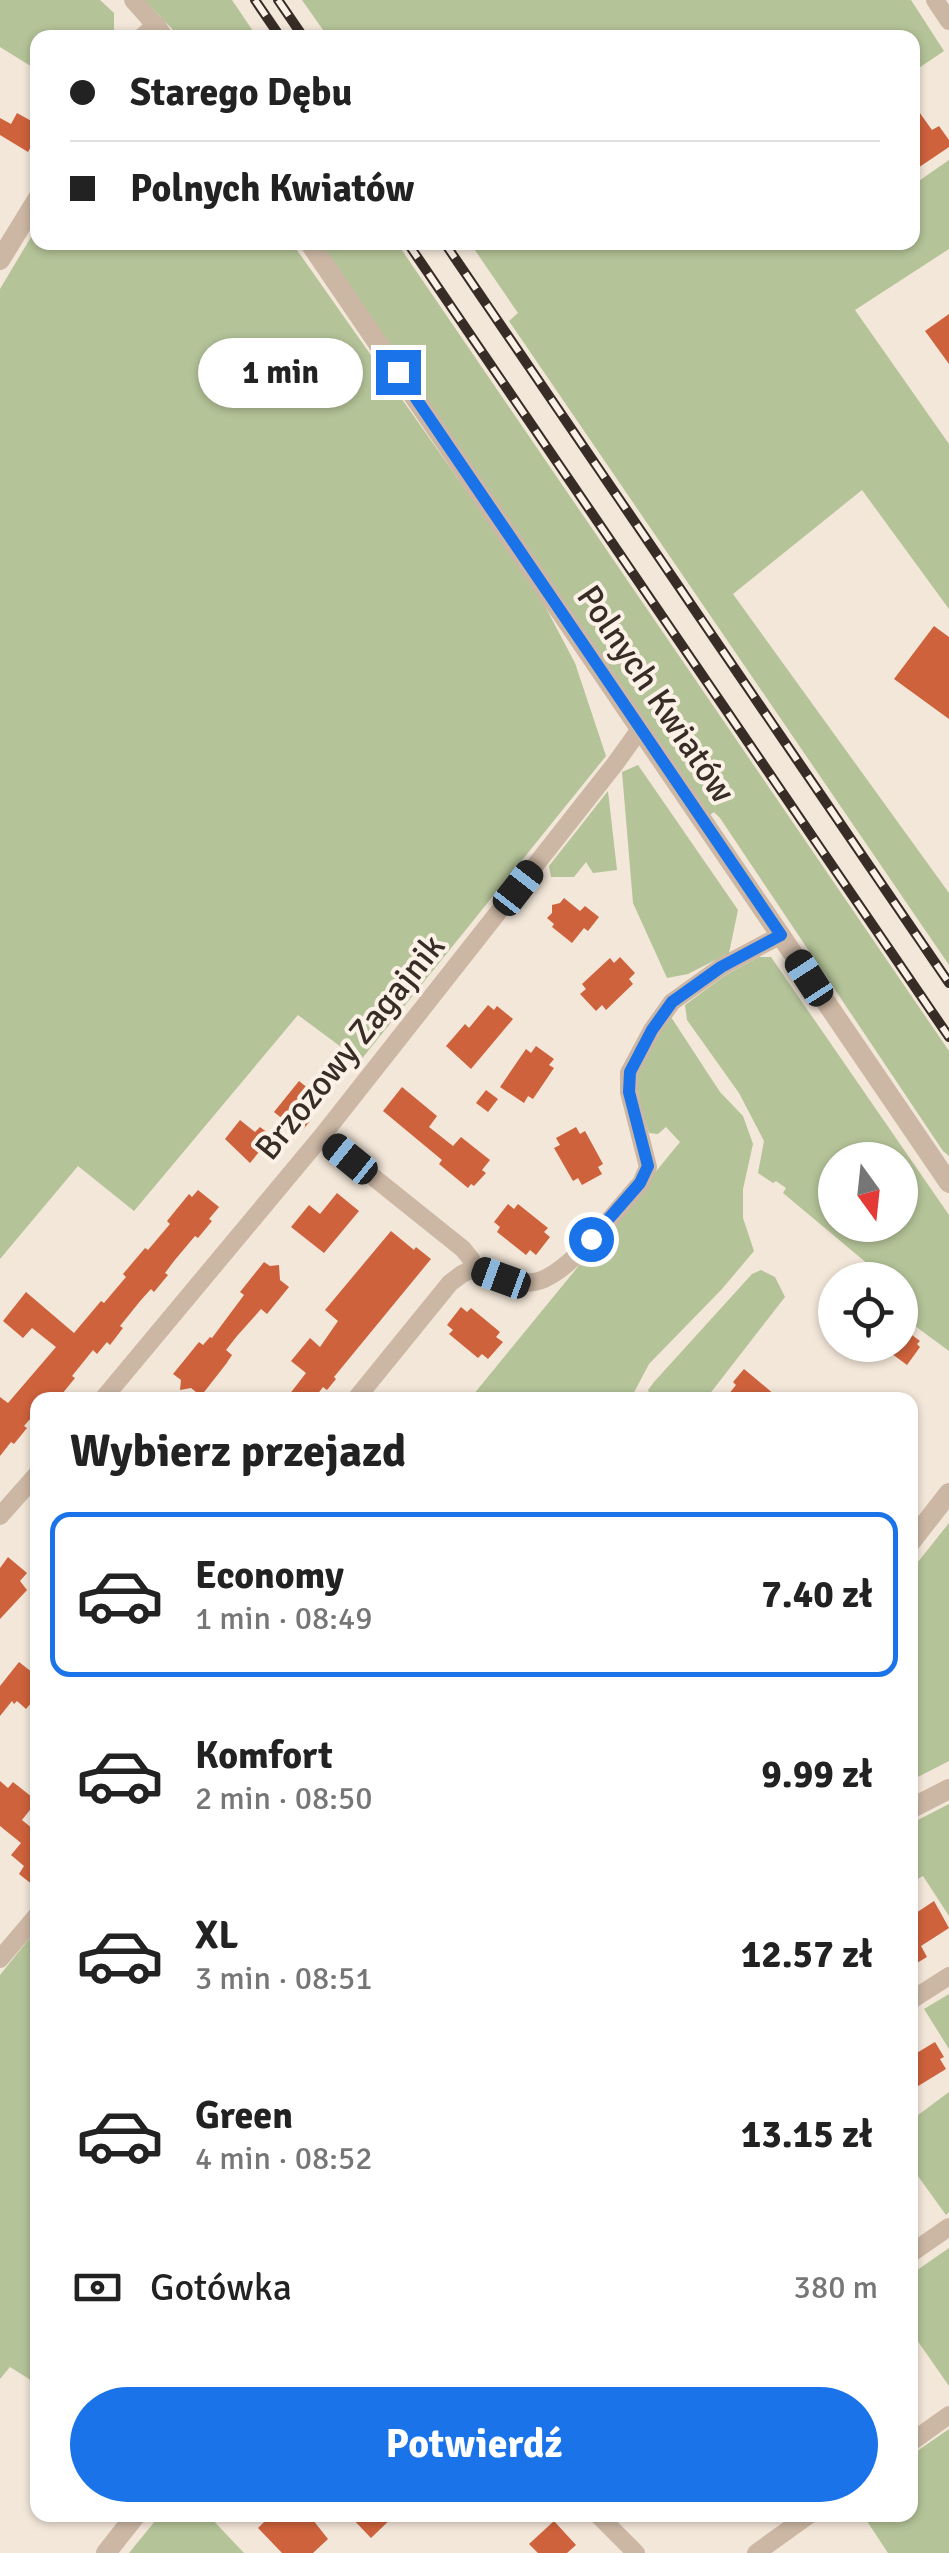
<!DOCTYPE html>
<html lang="pl">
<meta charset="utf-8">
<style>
body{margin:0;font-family:Signika,sans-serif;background:#f2f2f2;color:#222;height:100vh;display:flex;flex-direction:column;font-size:38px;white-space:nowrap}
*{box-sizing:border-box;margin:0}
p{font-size:32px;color:#767676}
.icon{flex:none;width:55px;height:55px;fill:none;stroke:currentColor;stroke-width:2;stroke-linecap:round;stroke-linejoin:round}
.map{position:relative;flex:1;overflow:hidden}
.sheet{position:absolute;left:30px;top:1392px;width:888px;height:1130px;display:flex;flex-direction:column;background:#fff;border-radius:20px;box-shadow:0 2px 8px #0004}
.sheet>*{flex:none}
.banner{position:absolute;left:30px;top:30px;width:890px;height:220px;border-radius:20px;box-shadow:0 2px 8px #0004;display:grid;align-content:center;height:220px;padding:0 40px;background:#fff}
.needle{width:65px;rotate:165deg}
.fabs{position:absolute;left:818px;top:1142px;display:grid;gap:20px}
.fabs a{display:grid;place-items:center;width:100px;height:100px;border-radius:50%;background:#fff;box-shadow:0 2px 8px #0004;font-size:50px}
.end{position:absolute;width:45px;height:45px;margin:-22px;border:12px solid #1a73e8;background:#fff;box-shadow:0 0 0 5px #fff}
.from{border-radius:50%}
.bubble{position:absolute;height:70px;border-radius:35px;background:#fff;box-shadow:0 2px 8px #0004;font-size:32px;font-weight:700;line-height:70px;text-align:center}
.car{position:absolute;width:30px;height:60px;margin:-30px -15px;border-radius:12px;box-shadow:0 0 8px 2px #0007;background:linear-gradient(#222 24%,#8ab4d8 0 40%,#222 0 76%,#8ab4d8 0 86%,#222 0)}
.banner b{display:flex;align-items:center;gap:35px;height:95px;font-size:38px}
.banner b+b{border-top:2px solid #e0e0e0}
.banner i{width:25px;height:25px;background:#222}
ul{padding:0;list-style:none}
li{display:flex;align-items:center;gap:30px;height:165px;margin:0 20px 15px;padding:0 20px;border:5px solid transparent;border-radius:20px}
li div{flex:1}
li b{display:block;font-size:38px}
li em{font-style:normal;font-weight:700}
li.selected{border-color:#1a73e8}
li>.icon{width:90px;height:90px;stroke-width:1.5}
h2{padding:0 40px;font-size:45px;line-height:120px}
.pay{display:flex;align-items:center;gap:25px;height:110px;padding:0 40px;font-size:38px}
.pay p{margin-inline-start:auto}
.button{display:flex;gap:20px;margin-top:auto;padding:20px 40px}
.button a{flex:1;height:115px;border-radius:60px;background:#1a73e8;color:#fff;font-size:40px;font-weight:700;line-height:115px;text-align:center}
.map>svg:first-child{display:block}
.green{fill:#b4c398;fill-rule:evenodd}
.building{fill:#ce623c}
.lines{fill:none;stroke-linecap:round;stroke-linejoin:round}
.minor{stroke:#ccb7a4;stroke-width:18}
.tertiary{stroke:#ccb7a4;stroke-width:20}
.rail-casing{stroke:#372c26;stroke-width:10}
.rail{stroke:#fbf1e6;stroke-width:6;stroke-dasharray:19;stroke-linecap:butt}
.route{stroke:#1a73e8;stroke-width:12}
.labels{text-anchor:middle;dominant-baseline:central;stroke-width:8;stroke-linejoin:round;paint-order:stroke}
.street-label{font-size:35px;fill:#372c26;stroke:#fbf1e6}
</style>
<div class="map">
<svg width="949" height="2553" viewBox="0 0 949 2553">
<rect width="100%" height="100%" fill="#f3e7d9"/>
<path class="green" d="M0,0h100l14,13v18l-2,6 -74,1 -1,32 -37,-23z
M144,0h88l25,37h-77z
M302,0h609l33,51 -31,21 -1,-34 -584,-1z
M949,160v89l-94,61 94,134v165l-87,-119 -129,104 216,299v72l-440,-644 9,-8 -48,-70 442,-1 1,-57z
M37,227l1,15 254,1 245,348 38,72 31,93 -246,305 -62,-46 -164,196 -56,-45 -78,93v-970z
M320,243h77l552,808v105l-6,-5 -223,-333 -6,-6 -4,3z
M638,765l100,145 -9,43 -41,21 -21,4 -34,-75 -11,-131z
M608,791l9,79 -24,3 -7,-11 -12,15h-23l-2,-11z
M759,957h12l178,258v136l-49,-36v-35h-13l-104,-87 3,-5 -10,-7 -3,2 -15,-10 6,-32 -25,-48 -52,-73 -2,-15 39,-29zM835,1160h65v65h-65z
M671,1017l49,75 23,24 10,28 -10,45v29l11,33 -32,38 -73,75 -19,36h-161l211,-258 -14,-15 -8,7 -9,-1c-20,-64 -15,-61 22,-116z
M761,1270l14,7 10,20 -80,103h-53l-4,-10 6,-8 98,-108z
M949,1523v238l-39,20v-209z
M949,1804v112l-26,-40 -13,7v-59z
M37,1929v455l-27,-17 -10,12v-404z
M949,1994v55l-25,-40z
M949,2092v120l-3,3 -36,-50v-44z
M949,2248v138l-39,-56v-55z
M949,2429v124h-61l-25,-38h47v-59z
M160,2515h48l36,38h-115z"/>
<path class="building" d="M912,102l20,28 7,-4 10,14v7l-37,25z
M17,113l18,10 3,6v5l-10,18 -28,-17v-17l11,6z
M949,314v50l-24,-33z
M934,626l15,11v82l-55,-40z
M564,898l16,13 5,-5 14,11 -11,14 -4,-3 -12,15 -20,-16 2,-3 -7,-6 5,-5v-8l8,-2z
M620,957l15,16 -6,6 4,5 -27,26 -4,-5 -6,6 -16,-17 6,-5 -4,-5 28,-26 4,5z
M488,1005l6,5 3,-4 16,13 -42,50 -25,-23 19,-22 4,4z
M536,1046l18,13 -5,6 5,3 -21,31 -5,-3 -4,7 -24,-16 26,-38 5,4z
M299,1081l20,16 -13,16 6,6 -12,14 -26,-21z
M402,1087l35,29 -8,11 24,19 8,-9 29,23 -8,10 4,3 -12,13 -3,-2 -3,4 -29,-24 3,-4 -59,-49z
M486,1090l12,9 -10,13 -12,-9z
M240,1120l15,12 5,-5 12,9 -22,27 -25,-24z
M576,1127l4,7 5,-3 18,33 -5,3 4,7 -20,11 -4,-7 -5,3 -19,-33 6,-3 -4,-7z
M198,1190l21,17 -10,12 3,2 -14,17 -3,-2 -21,25 -9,12 3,2 -14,17 -3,-3 -10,11 -21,26 3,2 -13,17 -3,-3 -10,12 -4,-4 -21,26 3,2 -13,16 -3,-2 -7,8h-14v10l-14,16 3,2 -13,16 -3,-2 -11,14v-59l8,6 48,-56 -24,-19 -9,10 -20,-17 23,-29 48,41 27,-32 3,2 22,-26 -3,-3 22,-26 3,2 22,-26 -3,-3 22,-27 3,3z
M337,1193l22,18 -35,42 -33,-26 18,-22 11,9z
M508,1204l6,5 4,-5 30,24 -4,4 6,5 -14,18 -6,-5 -4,5 -29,-23 3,-5 -6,-5z
M391,1231l23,19 2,-3 15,12 -97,118 2,2 -9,11 -4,-3 -10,13h-28l21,-27 -15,-12 19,-23 10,9 18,-26 -13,-11z
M264,1262l6,4 9,-1 1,15 9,7 -22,27 -6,-5 -24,27 -11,14 6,5 -6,9 -25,32 -10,-8 -11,2 1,-10 -8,-6 26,-32 4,3 7,-8 2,1 32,-43 -4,-3z
M461,1307l6,5 4,-4 29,24 -4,5 7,5 -15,17 -6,-5 -4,4 -29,-24 4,-4 -6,-5z
M900,1326l20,15 -3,3 3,3 -13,18 -27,-20h20z
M744,1369l37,31h-57l12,-15 -3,-3z
M8,1557l19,16 -7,8 7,9 -27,29v-51z
M19,1662l19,15v18l-12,14 -9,-8 -3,3 -2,-3 -12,15v-30z
M0,1781l8,7 5,-6 24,19 -15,19 11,9 5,-6v66l-19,-15 5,-8 -13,-11 10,-12 -21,-17z
M934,1901l15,27 -28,18 6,11 -17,10v-50z
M935,2042l9,15 -4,2 6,10 -36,22v-34z
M271,2515h38l19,24 -15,14h-31l-24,-25z
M349,2515h46l-24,23z
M554,2521l22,24 -9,8h-29l-9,-9z"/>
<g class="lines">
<path class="minor" d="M133,0l23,26
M935,0l14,21
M322,1136l141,113 8,10 2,10
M102,1400l220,-264 293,-372 25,-35
M355,1400l95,-117 12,-9 11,-5c18,6 41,16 61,13 34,-5 82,-72 107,-99l7,-16 -19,-75v-19l23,-43 20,-28 49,-35 60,-32
M0,1516l38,-43
M0,1959l38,-45
M910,2001l39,-25
M910,2254l39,-27
M910,2443l39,-28
M598,2515l38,38
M756,2553l53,-38"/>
<path class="tertiary" d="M142,38l14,-12 8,12
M309,242l640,941
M0,260l38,-62
M910,1543l39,-50
M910,1809l39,-20
M106,2553l30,-38"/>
<g class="rail-casing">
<path id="rail" d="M255,0l26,38
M278,0l26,38
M407,242l542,795
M444,242l505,741"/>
</g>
<use href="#rail" class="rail"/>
</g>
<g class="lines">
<path class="route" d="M398,372l383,563 -60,32 -49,35 -20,28 -22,42 -1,20 19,74 -8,17 -49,56"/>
</g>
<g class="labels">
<g class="street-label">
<text transform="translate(656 694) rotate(56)">Polnych Kwiatów</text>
<text transform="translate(350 1047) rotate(-51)">Brzozowy Zagajnik</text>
</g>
</g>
</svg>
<div class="fabs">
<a><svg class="needle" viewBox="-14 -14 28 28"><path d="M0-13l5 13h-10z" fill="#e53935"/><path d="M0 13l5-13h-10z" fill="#767676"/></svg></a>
<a><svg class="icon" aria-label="locate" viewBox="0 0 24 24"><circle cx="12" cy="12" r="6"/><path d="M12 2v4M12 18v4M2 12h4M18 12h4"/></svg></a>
</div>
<i class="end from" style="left:591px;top:1239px"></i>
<i class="end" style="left:398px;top:372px"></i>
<div class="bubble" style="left:198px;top:338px;width:165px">1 min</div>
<i class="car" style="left:518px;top:888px;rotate:38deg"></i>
<i class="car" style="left:809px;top:978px;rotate:327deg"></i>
<i class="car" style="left:350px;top:1159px;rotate:309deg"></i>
<i class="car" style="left:501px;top:1278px;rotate:290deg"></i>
<div class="banner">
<b><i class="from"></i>Starego Dębu</b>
<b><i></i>Polnych Kwiatów</b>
</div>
<section class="sheet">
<h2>Wybierz przejazd</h2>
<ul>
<li class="selected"><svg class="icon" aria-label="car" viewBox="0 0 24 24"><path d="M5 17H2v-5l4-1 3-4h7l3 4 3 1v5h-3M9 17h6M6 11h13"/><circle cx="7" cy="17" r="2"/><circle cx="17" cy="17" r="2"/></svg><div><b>Economy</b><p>1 min · 08:49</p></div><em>7.40 zł</em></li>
<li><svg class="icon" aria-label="car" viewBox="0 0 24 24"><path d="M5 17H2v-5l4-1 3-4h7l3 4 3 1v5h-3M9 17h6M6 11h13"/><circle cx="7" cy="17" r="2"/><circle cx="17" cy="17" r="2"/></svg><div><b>Komfort</b><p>2 min · 08:50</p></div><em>9.99 zł</em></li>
<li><svg class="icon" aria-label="car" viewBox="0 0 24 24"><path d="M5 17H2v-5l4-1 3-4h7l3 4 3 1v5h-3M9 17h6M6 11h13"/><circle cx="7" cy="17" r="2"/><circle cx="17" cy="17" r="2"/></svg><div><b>XL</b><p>3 min · 08:51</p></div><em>12.57 zł</em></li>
<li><svg class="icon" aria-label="car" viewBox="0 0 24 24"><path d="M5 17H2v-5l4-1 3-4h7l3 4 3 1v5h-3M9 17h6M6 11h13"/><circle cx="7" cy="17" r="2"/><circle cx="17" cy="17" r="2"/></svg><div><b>Green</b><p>4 min · 08:52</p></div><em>13.15 zł</em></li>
</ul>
<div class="pay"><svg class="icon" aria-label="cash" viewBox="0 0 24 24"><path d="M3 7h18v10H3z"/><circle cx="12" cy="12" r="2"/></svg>Gotówka<p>380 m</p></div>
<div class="button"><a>Potwierdź</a></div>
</section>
</div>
